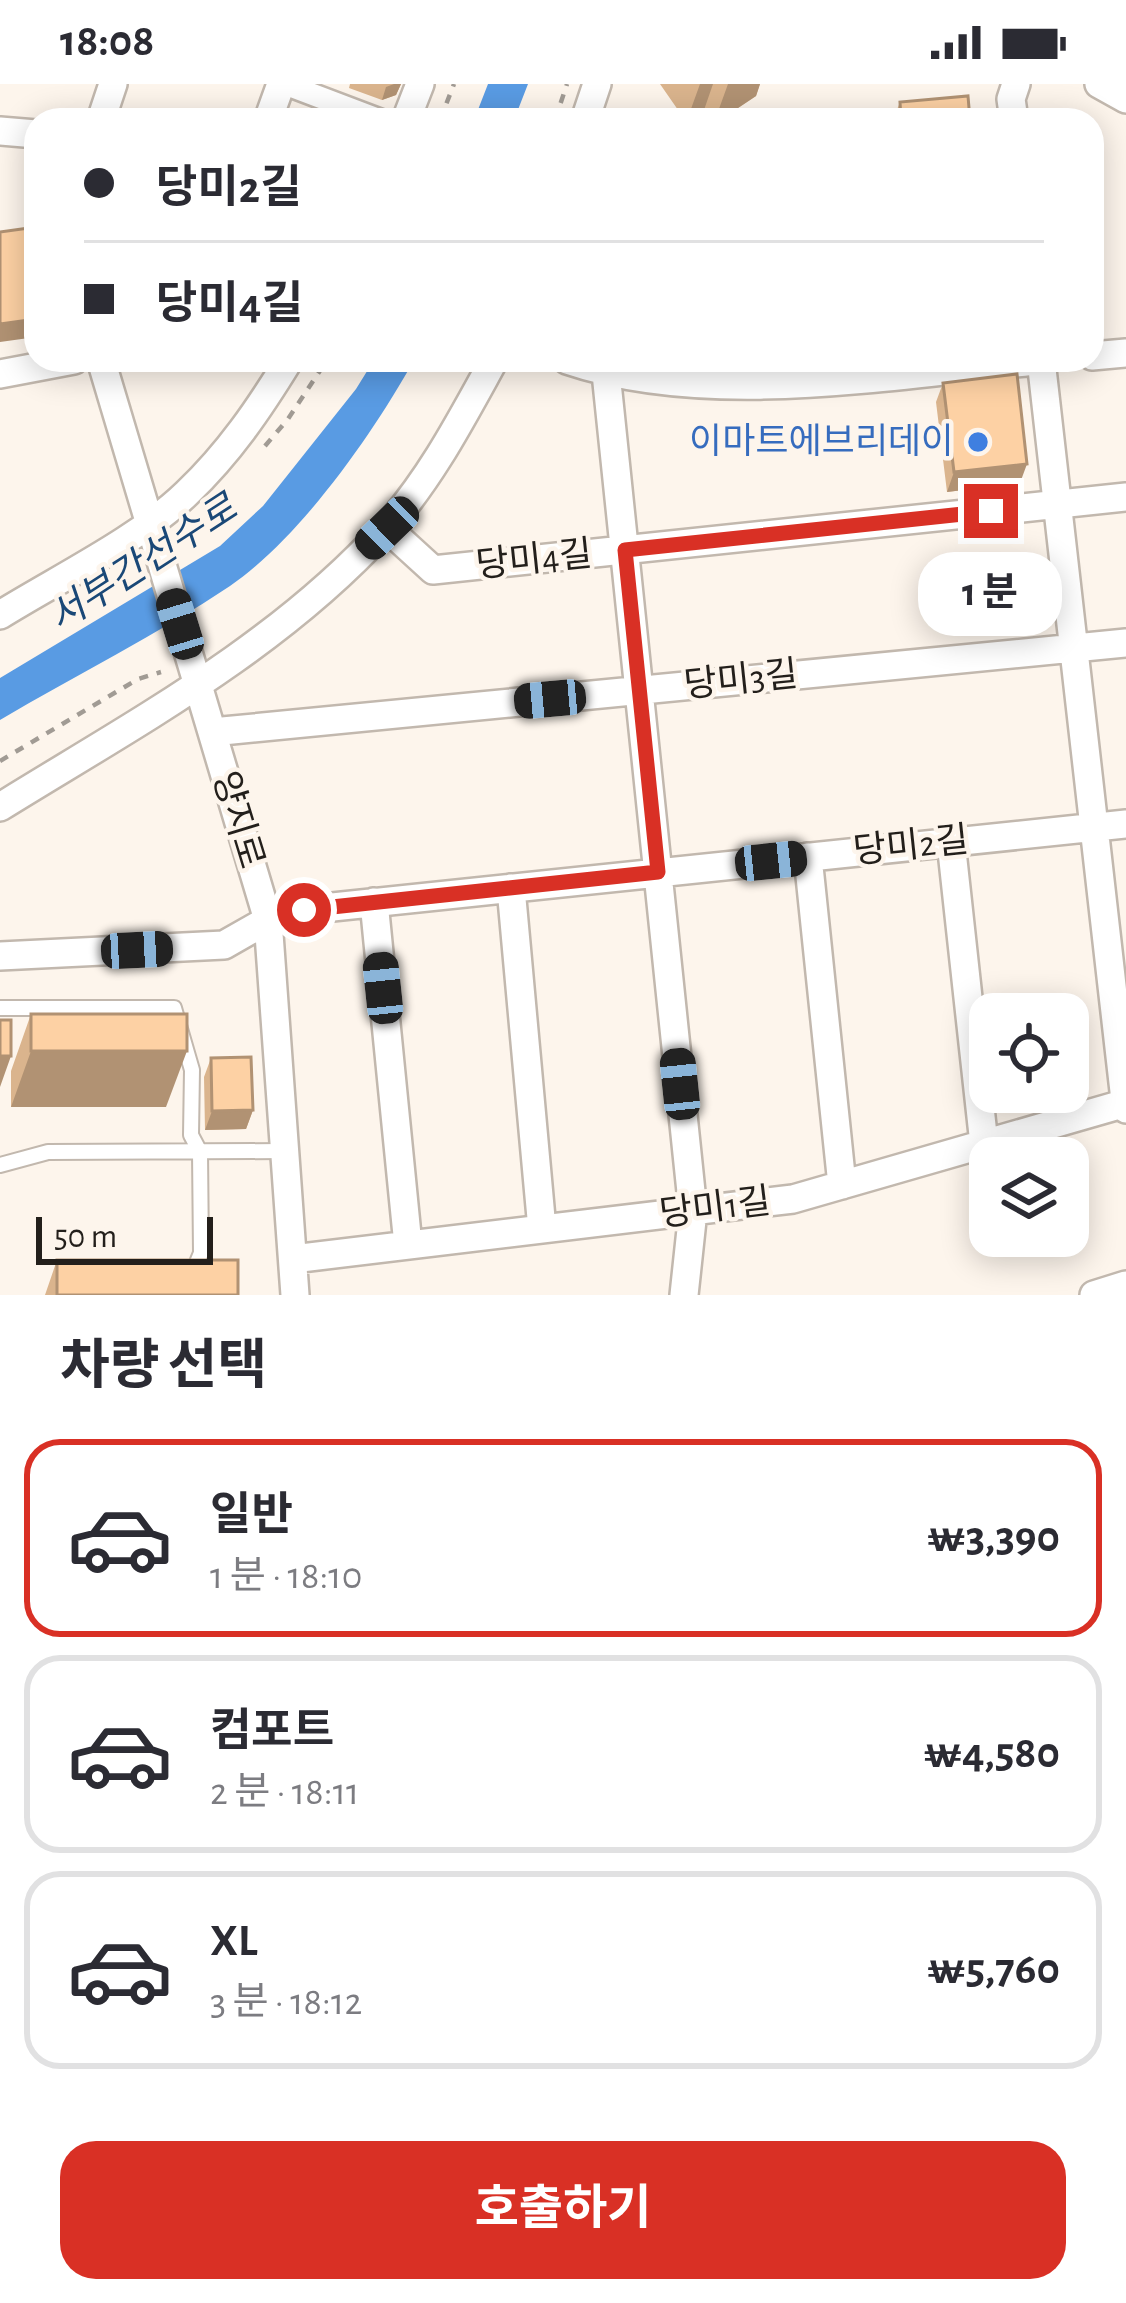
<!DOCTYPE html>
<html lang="ko">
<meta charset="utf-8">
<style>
body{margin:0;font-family:"Alegreya Sans","Noto Sans KR",sans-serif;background:#f7f7f7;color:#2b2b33;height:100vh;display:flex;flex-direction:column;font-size:45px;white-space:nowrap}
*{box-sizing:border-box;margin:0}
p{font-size:39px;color:#7c7c81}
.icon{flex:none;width:66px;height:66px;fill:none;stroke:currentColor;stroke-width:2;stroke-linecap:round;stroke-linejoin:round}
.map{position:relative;height:1211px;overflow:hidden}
.panel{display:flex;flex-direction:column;background:#fff;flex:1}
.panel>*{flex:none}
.banner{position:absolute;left:24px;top:24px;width:1080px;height:264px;border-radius:36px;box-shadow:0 6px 30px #0003;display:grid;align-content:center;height:264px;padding:0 60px;background:#fff}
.buttons{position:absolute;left:969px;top:909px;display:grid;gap:24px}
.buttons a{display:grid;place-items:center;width:120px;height:120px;border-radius:24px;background:#fff;box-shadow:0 6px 30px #0003;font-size:60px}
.scale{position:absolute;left:36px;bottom:30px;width:177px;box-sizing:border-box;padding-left:12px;border:6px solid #231f1b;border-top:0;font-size:33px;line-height:42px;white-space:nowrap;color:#231f1b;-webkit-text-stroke:9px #fdf5ec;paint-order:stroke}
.end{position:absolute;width:54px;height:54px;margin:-27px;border:15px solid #d93025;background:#fff;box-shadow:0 0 0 6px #fff}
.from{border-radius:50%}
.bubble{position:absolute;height:84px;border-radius:36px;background:#fff;box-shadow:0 6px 30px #0003;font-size:39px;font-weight:700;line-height:84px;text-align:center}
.car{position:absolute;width:36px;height:72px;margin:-36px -18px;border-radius:15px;box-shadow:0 0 9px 3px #0007;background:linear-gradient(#222 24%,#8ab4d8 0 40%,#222 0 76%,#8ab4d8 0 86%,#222 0)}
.banner b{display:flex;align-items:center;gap:42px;height:114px;font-size:45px}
.banner b+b{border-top:3px solid #e1e1e2}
.banner i{width:30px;height:30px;background:#2b2b33}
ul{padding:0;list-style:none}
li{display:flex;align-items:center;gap:36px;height:198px;margin:0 24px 18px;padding:0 36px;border:6px solid #e1e1e2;border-radius:36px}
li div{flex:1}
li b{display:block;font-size:45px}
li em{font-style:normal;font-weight:700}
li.active{border-color:#d93025}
li>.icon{width:108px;height:108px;stroke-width:1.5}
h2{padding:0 60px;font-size:54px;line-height:144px}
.action{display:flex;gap:24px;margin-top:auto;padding:24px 60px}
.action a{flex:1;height:138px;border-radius:36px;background:#d93025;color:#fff;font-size:48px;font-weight:700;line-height:138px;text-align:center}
.status{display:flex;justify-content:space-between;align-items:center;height:84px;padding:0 60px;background:#fff;direction:ltr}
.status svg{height:33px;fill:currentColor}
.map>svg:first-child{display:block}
.water{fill:#599be3}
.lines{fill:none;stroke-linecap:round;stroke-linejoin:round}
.service-casing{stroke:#c2b8ae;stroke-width:18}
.pedestrian-casing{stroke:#c2b8ae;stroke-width:26}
.minor-casing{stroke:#c2b8ae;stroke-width:32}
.path{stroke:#a19b94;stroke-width:4.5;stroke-dasharray:9 9;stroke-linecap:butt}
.service{stroke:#fff;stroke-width:14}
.pedestrian{stroke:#fff;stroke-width:21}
.minor{stroke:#fff;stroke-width:27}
.wall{fill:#dab48d}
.shaded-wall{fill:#b19273}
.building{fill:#fdd1a4;stroke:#b19273;stroke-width:3}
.route{stroke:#d93025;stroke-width:15}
.shop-dot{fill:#3f7fe0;stroke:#fdf5ec;stroke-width:4.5}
.labels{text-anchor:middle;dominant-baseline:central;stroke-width:9;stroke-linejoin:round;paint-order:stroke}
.shop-label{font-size:36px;fill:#366cbe;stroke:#fdf5ec;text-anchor:end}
.street-label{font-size:36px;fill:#231f1b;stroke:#fdf5ec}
.water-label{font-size:39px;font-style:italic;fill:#1a4877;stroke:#fdf5ec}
</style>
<div class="status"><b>18:08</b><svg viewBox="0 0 49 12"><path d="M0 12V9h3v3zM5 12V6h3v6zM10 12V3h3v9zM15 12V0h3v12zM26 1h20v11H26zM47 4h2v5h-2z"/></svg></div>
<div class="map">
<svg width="1126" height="1211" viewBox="0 0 1126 1211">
<rect width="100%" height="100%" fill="#fdf5ec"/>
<path class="water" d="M488,0h40l-14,36h-40z
M374,276h40c-41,74 -114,178 -184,226 -73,49 -154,89 -230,134v-42l220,-132 43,-40 93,-117z"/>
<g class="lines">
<g class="service-casing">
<path id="service" d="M0,924h174l18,62 -1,65 9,17 1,101 -5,12
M0,1081l48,-13 237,-1"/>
</g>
<g class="pedestrian-casing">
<path id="pedestrian" d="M285,0l95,36"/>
</g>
<g class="minor-casing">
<path id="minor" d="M1099,0l27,15
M101,36l12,-36
M268,36l13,-36
M406,36l14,-36
M585,36l12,-36
M1014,36l-3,-21 5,-15
M0,47l36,3
M1092,272l34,-3
M101,276l167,560 27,375
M567,276c144,49 329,14 479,0
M1041,276l85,749
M606,289l87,838 -9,84
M0,290l74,-14
M387,444l46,42 693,-73
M0,531c58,-36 140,-76 187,-122 42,-40 72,-84 102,-133
M212,648l914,-89
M0,723c134,-83 278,-160 385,-278 45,-49 77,-111 109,-169
M951,758l33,302
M808,773l34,328
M511,804l31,341
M374,818l34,343
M0,872l224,-11 44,-25 36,-10 822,-86
M293,1175l500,-60 333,-96
M1094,1211l32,-10"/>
</g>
<path class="path" d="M440,36l14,-36
M555,36l12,-36
M265,362l23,-27 39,-59
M0,677l138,-82 23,-7"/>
<use href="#service" class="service"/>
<use href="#pedestrian" class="pedestrian"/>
<use href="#minor" class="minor"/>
</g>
<path class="wall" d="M350,0h51l-5,11 -14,5 -33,-12z
M660,0h100l-4,12 -36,24h-9l-7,-10 -15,10h-4z
M900,18l70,18h-77z
M943,299l77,100 -73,9 -11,-90z
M31,930l135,93h-155v-36z
M211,974l42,52 -7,19 -41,1 -1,-53z
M57,1176l181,35h-193z"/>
<path class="shaded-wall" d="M394,0h7l-5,11 -14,5 4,-13z
M700,0h13l-9,26 -17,10z
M728,0h32l-4,12 -36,24h-5z
M36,235v18l-36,5v-18z
M1027,380l-7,19 -73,9 7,-20z
M31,967h156l-21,56h-155z
M0,972h11l-11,31z
M253,1026l-7,19 -41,1 7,-19z"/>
<path class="building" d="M968,12l2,24h-69l-1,-18z
M36,143v92l-36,5v-92z
M1017,290l10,90 -73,8 -11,-89z
M31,930h156v37h-156z
M0,936h11v36h-11z
M251,973l2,53 -41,1 -1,-53z
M57,1176h181v35h-181z"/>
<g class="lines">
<path class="route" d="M304,826l354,-38 -33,-322 366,-39"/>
</g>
<circle class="shop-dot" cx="978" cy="358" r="12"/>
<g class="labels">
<g class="shop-label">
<text x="954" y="358">이마트에브리데이</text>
</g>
<g class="street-label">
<text transform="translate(534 476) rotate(-6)">당미4길</text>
<text transform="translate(741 596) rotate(-6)">당미3길</text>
<text transform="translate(238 736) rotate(73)">양지로</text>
<text transform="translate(911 762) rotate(-6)">당미2길</text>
<text transform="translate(715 1124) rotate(-7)">당미1길</text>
</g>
<g class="water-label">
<text transform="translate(143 480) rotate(-33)">서부간선수로</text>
</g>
</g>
</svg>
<div class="buttons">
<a><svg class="icon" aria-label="locate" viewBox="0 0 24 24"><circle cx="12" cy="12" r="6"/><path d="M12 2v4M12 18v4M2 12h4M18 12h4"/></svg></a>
<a><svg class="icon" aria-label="layers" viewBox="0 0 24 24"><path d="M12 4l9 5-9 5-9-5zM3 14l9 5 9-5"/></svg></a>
</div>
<div class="scale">50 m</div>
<i class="end from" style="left:304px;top:826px"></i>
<i class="end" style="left:991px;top:427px"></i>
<div class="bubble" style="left:918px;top:468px;width:144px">1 분</div>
<i class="car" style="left:387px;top:444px;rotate:226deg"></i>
<i class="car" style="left:180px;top:540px;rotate:343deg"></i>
<i class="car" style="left:550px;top:615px;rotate:265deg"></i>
<i class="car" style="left:771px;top:777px;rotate:84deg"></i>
<i class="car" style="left:137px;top:866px;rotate:87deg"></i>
<i class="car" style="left:383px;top:904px;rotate:354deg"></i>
<i class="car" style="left:680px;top:1000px;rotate:354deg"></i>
<div class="banner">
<b><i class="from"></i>당미2길</b>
<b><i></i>당미4길</b>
</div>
</div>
<section class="panel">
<h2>차량 선택</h2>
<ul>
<li class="active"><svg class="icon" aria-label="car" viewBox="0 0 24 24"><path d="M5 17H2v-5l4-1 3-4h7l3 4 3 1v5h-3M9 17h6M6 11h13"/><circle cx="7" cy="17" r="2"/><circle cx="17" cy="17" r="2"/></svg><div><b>일반</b><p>1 분 · 18:10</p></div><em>₩3,390</em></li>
<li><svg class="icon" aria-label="car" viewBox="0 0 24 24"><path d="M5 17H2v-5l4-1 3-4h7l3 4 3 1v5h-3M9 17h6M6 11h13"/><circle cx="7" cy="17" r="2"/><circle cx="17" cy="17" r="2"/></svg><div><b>컴포트</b><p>2 분 · 18:11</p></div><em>₩4,580</em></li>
<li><svg class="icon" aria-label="car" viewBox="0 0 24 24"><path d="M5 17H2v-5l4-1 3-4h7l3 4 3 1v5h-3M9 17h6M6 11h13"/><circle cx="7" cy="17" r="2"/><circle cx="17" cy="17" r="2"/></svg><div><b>XL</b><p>3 분 · 18:12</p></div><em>₩5,760</em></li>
</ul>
<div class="action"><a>호출하기</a></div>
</section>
